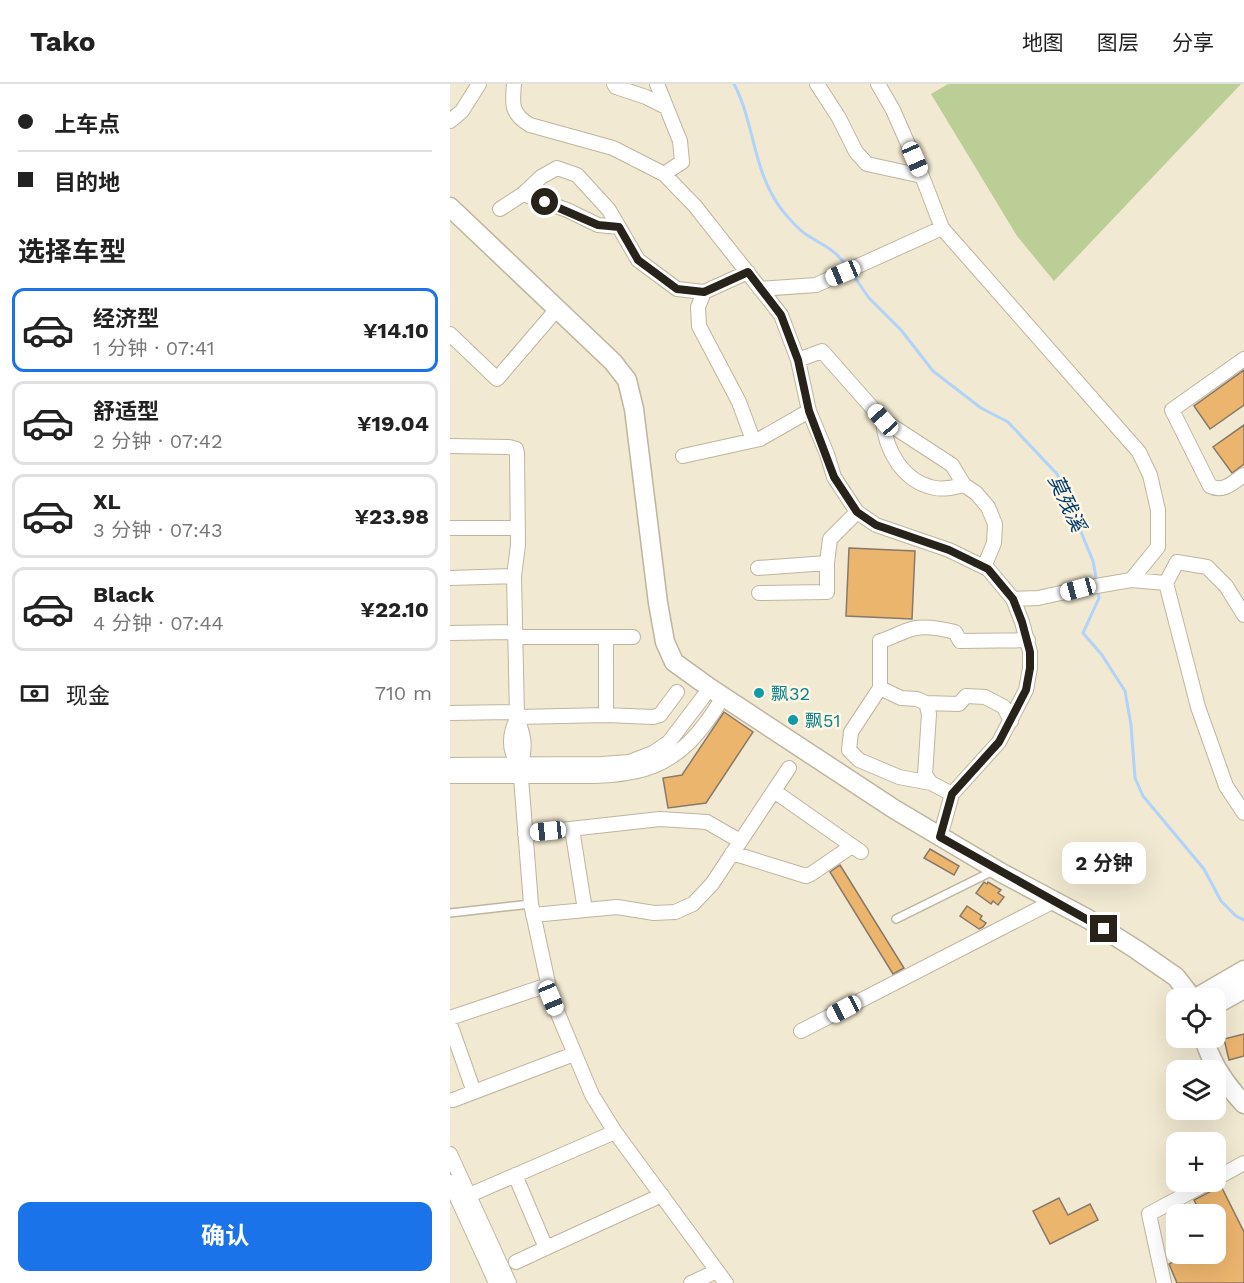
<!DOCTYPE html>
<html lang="zh">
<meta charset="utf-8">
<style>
body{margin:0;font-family:"Work Sans","Noto Sans SC",sans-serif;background:#f6f6f6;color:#222;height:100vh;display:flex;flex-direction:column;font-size:22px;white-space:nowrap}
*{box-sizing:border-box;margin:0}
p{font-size:20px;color:#767676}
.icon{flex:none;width:33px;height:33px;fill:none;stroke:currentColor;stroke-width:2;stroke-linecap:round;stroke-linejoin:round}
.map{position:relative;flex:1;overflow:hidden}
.drawer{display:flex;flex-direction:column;background:#fff;width:450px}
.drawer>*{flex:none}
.hud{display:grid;align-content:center;height:132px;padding:0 18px;background:#fff}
.buttons{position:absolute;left:716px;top:904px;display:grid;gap:12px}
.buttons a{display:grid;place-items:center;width:60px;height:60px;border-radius:12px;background:#fff;box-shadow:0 6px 24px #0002;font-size:30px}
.end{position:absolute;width:27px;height:27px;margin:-14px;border:8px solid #27231b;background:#fff;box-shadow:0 0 0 3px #fff}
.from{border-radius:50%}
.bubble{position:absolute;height:42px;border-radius:12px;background:#fff;box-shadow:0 6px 24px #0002;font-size:20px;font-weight:700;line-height:42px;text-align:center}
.car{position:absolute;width:18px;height:36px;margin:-18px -9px;border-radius:8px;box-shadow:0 0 4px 2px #0007;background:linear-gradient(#fff 24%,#345 0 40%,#fff 0 76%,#345 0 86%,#fff 0)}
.hud b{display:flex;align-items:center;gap:21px;height:57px;font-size:22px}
.hud b+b{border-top:2px solid #e0e0e0}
.hud i{width:15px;height:15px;background:#222}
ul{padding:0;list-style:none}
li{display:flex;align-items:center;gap:18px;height:84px;margin:0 12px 9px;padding:0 6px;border:3px solid #e0e0e0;border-radius:12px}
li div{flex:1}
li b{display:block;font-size:22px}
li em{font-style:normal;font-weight:700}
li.active{border-color:#1a73e8}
li>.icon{width:54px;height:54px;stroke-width:1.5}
h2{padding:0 18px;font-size:27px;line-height:72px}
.pay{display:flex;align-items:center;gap:15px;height:66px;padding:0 18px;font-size:22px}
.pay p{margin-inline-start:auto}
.primary-button{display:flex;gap:12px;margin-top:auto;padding:12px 18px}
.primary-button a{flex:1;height:69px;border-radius:12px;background:#1a73e8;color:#fff;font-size:24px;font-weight:700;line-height:69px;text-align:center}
header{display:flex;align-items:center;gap:36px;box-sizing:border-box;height:84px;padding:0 30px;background:#fff;border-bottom:2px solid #e0e0e0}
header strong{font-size:28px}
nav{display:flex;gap:33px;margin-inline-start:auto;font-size:21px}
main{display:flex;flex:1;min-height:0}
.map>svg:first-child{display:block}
.green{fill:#bace95}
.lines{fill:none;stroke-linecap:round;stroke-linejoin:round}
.stream{stroke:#b1d2f9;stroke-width:3}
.building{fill:#ecb56e;stroke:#887967;stroke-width:1.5}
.lane-casing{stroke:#beb59e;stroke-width:10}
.street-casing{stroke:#beb59e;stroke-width:16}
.secondary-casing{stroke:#beb59e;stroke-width:21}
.lane{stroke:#fff;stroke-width:7}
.street{stroke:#fff;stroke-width:14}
.secondary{stroke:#fff;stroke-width:18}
.route{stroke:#27231b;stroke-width:8}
.culture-dot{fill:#0f9aa8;stroke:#fef7e4;stroke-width:2}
.labels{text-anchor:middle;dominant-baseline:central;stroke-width:5;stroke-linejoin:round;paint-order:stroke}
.culture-label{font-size:18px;fill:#0d838f;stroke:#fef7e4;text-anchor:start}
.water-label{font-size:20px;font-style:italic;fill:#013c74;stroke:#fef7e4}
</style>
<header>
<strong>Tako</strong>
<nav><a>地图</a><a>图层</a><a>分享</a></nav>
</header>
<main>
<section class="drawer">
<div class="hud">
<b><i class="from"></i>上车点</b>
<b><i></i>目的地</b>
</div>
<h2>选择车型</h2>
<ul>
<li class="active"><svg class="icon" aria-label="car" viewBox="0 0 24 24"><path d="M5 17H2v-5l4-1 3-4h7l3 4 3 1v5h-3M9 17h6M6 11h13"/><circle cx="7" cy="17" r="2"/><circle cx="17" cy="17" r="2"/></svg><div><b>经济型</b><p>1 分钟 · 07:41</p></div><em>¥14.10</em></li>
<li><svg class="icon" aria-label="car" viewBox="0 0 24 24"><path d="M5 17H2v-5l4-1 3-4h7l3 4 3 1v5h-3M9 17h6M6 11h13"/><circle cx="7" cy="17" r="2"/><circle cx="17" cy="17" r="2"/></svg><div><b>舒适型</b><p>2 分钟 · 07:42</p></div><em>¥19.04</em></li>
<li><svg class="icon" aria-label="car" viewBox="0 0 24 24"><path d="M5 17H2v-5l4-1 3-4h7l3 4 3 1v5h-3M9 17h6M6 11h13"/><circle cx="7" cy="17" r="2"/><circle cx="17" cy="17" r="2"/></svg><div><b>XL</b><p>3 分钟 · 07:43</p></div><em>¥23.98</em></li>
<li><svg class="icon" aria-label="car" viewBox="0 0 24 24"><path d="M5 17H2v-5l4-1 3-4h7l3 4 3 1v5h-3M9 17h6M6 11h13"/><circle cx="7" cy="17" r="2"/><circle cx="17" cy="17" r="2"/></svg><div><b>Black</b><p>4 分钟 · 07:44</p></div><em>¥22.10</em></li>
</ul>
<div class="pay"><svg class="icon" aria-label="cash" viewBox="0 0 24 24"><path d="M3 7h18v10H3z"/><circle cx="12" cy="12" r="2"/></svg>现金<p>710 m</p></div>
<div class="primary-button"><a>确认</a></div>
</section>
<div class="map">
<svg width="794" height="1199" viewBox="0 0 794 1199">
<rect width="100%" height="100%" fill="#f2e9d2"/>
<path class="green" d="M498,0h293l-187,197 -37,-45 -86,-142z"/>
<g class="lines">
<path class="stream" d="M284,0c19,36 19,79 40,114 6,11 20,27 30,35 17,12 31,15 43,34
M401,188l18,26 32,32 32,41 48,37 27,14 49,52 36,87 4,22
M648,505l1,9 -16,35 19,22 23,36 6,34 4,53 8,18 61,73 17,32 15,15 8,4"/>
</g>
<path class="building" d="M794,286v35l-34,24 -16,-23z
M794,341v39l-12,9 -19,-26z
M399,464l66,3 -3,68 -66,-3z
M274,628l29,20 -47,71 -38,5 -5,-30 19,-3z
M480,765l29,17 -5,9 -30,-17z
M390,781l64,103 -11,6 -63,-102z
M534,798l3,2 1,-2 13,8 -3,3 6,4 -6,8 -5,-4 -2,3 -15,-11z
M517,822l15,10 -2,3 6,4 -3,4 -4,2 -19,-13z
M794,950v22l-15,4 -5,-21z
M771,1102l23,46v51h-67l-8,-19 13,-7 2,3 11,-6h26l-6,-12v-27h-13l-8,-15z
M609,1114l9,17 22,-11 8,16 -48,24 -17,-33z"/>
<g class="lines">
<g class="lane-casing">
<path id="lane" d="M0,829l81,-9
M446,835l97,-48"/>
</g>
<g class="street-casing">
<path id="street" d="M64,0c-2,20 -3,30 16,41l83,23 51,26 31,32 86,109 17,45 11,51 18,43 7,23 23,35 19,13 73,25 39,19 25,30 9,23 8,30v16l-4,22 -27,52 -47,52 -12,43
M164,0l2,3 30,10 20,10
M207,0l23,57 2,21 -18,12
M367,0l22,34 17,34 11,12 55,12
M428,0l15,26 29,66 20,52 197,224 11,23 8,35v37l-27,33 -52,9 -41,9 -25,1
M0,37l12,-10 17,-27
M73,110l44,16 31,15 21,2
M50,125l23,-15 18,-17 16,-9 20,7 32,35 29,50 39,29 27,3
M298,188l-44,20 -6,15 1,19 40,76 14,38
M310,205l56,-4 126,-57
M0,250l47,45 60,-70
M794,275l-72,51 38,76c14,7 23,-4 34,-11
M348,276l24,-9 61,69 69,45 12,20 12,8 12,14 7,17 -1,19 -10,24
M433,336c2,30 20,62 52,68 10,2 20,-1 29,-3
M0,362l59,1 7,2 1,4 1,92 -4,31 3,141c6,17 10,30 3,48 -12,-13 -11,-31 -3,-46
M233,372l77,-17 49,-28
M0,444h68
M308,484l69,-5 3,-24 27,-27
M0,494l64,-2
M681,496l35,3
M309,509l68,-1v-29
M794,531l-18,-29 -19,-19 -30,-5 -11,21 32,124 28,79 18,27
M0,549l65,-1
M65,553h118
M156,553v78
M430,604l-29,44 -2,18 10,10 40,17 32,6
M476,619l33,1 7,-8 19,1 19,10 7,14
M0,629l67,-1
M67,633l89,-2 47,2 7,-2 17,-23
M0,681l152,-1 27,-2 24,-9 16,-11 41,-54
M70,681l11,139 20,93 41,98 23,37 111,151
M0,692c35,0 71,0 106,0 85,1 121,-2 167,-79
M324,707l87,61
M502,710l-21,-11 -6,-8 4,-61 -3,-11 -9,-4 -16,-1 -21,-10v-47c12,-3 24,-11 36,-13 12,-2 27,1 39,4l5,9 68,-1
M122,745l13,81
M75,750l135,-15 47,3 33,19
M282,769l74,23 5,-2 41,-28
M83,831l84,-8 37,6 21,-1 18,-8 19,-20 77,-116
M0,934l98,-33
M0,940l24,68
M351,947l253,-130
M3,1016l121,-46
M0,1070l59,129
M65,1091l31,73 -30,14
M765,1095l29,-16
M0,1098l46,101
M8,1116l157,-68
M96,1164l116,-53
M241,1199l26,-12
M714,1199l-15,-69 60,-32"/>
</g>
<g class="secondary-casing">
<path id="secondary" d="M0,123l163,155 14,18 7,29 24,194 7,39 9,20 36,26 184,121 106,63 88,47 49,31 39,27 17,22
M744,915l50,-29
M765,921l29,-16
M754,954c7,26 22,47 40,66"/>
</g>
<use href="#lane" class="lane"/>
<use href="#street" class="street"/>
<use href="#secondary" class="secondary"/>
</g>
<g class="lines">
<path class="route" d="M95,118l53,23 21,2 19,33 39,29 27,3 44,-20 33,43 17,45 11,51 25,66 23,35 19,13 73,25 39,19 25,30 9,23 8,30v16l-4,22 -27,52 -47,52 -12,43 164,92"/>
</g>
<g class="culture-dot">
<circle cx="309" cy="609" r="6"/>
<circle cx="343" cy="636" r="6"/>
</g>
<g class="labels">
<g class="culture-label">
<text x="321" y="609">飘32</text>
<text x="355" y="636">飘51</text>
</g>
<g class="water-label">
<text transform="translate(617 419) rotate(65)">莫残溪</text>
</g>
</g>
</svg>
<div class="buttons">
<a><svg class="icon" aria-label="locate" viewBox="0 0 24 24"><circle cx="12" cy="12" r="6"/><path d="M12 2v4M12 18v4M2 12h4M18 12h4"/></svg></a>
<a><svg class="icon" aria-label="layers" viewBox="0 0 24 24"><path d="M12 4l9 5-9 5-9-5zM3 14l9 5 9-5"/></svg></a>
<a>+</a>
<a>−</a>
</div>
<i class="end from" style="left:95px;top:118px"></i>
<i class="end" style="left:654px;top:845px"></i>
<div class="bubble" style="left:612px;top:758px;width:84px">2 分钟</div>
<i class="car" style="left:465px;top:75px;rotate:156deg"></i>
<i class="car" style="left:393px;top:189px;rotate:247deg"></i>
<i class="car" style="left:433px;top:336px;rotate:318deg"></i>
<i class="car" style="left:628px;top:505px;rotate:255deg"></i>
<i class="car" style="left:98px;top:747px;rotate:264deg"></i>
<i class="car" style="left:101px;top:914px;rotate:158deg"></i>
<i class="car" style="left:394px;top:925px;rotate:242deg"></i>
</div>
</main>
